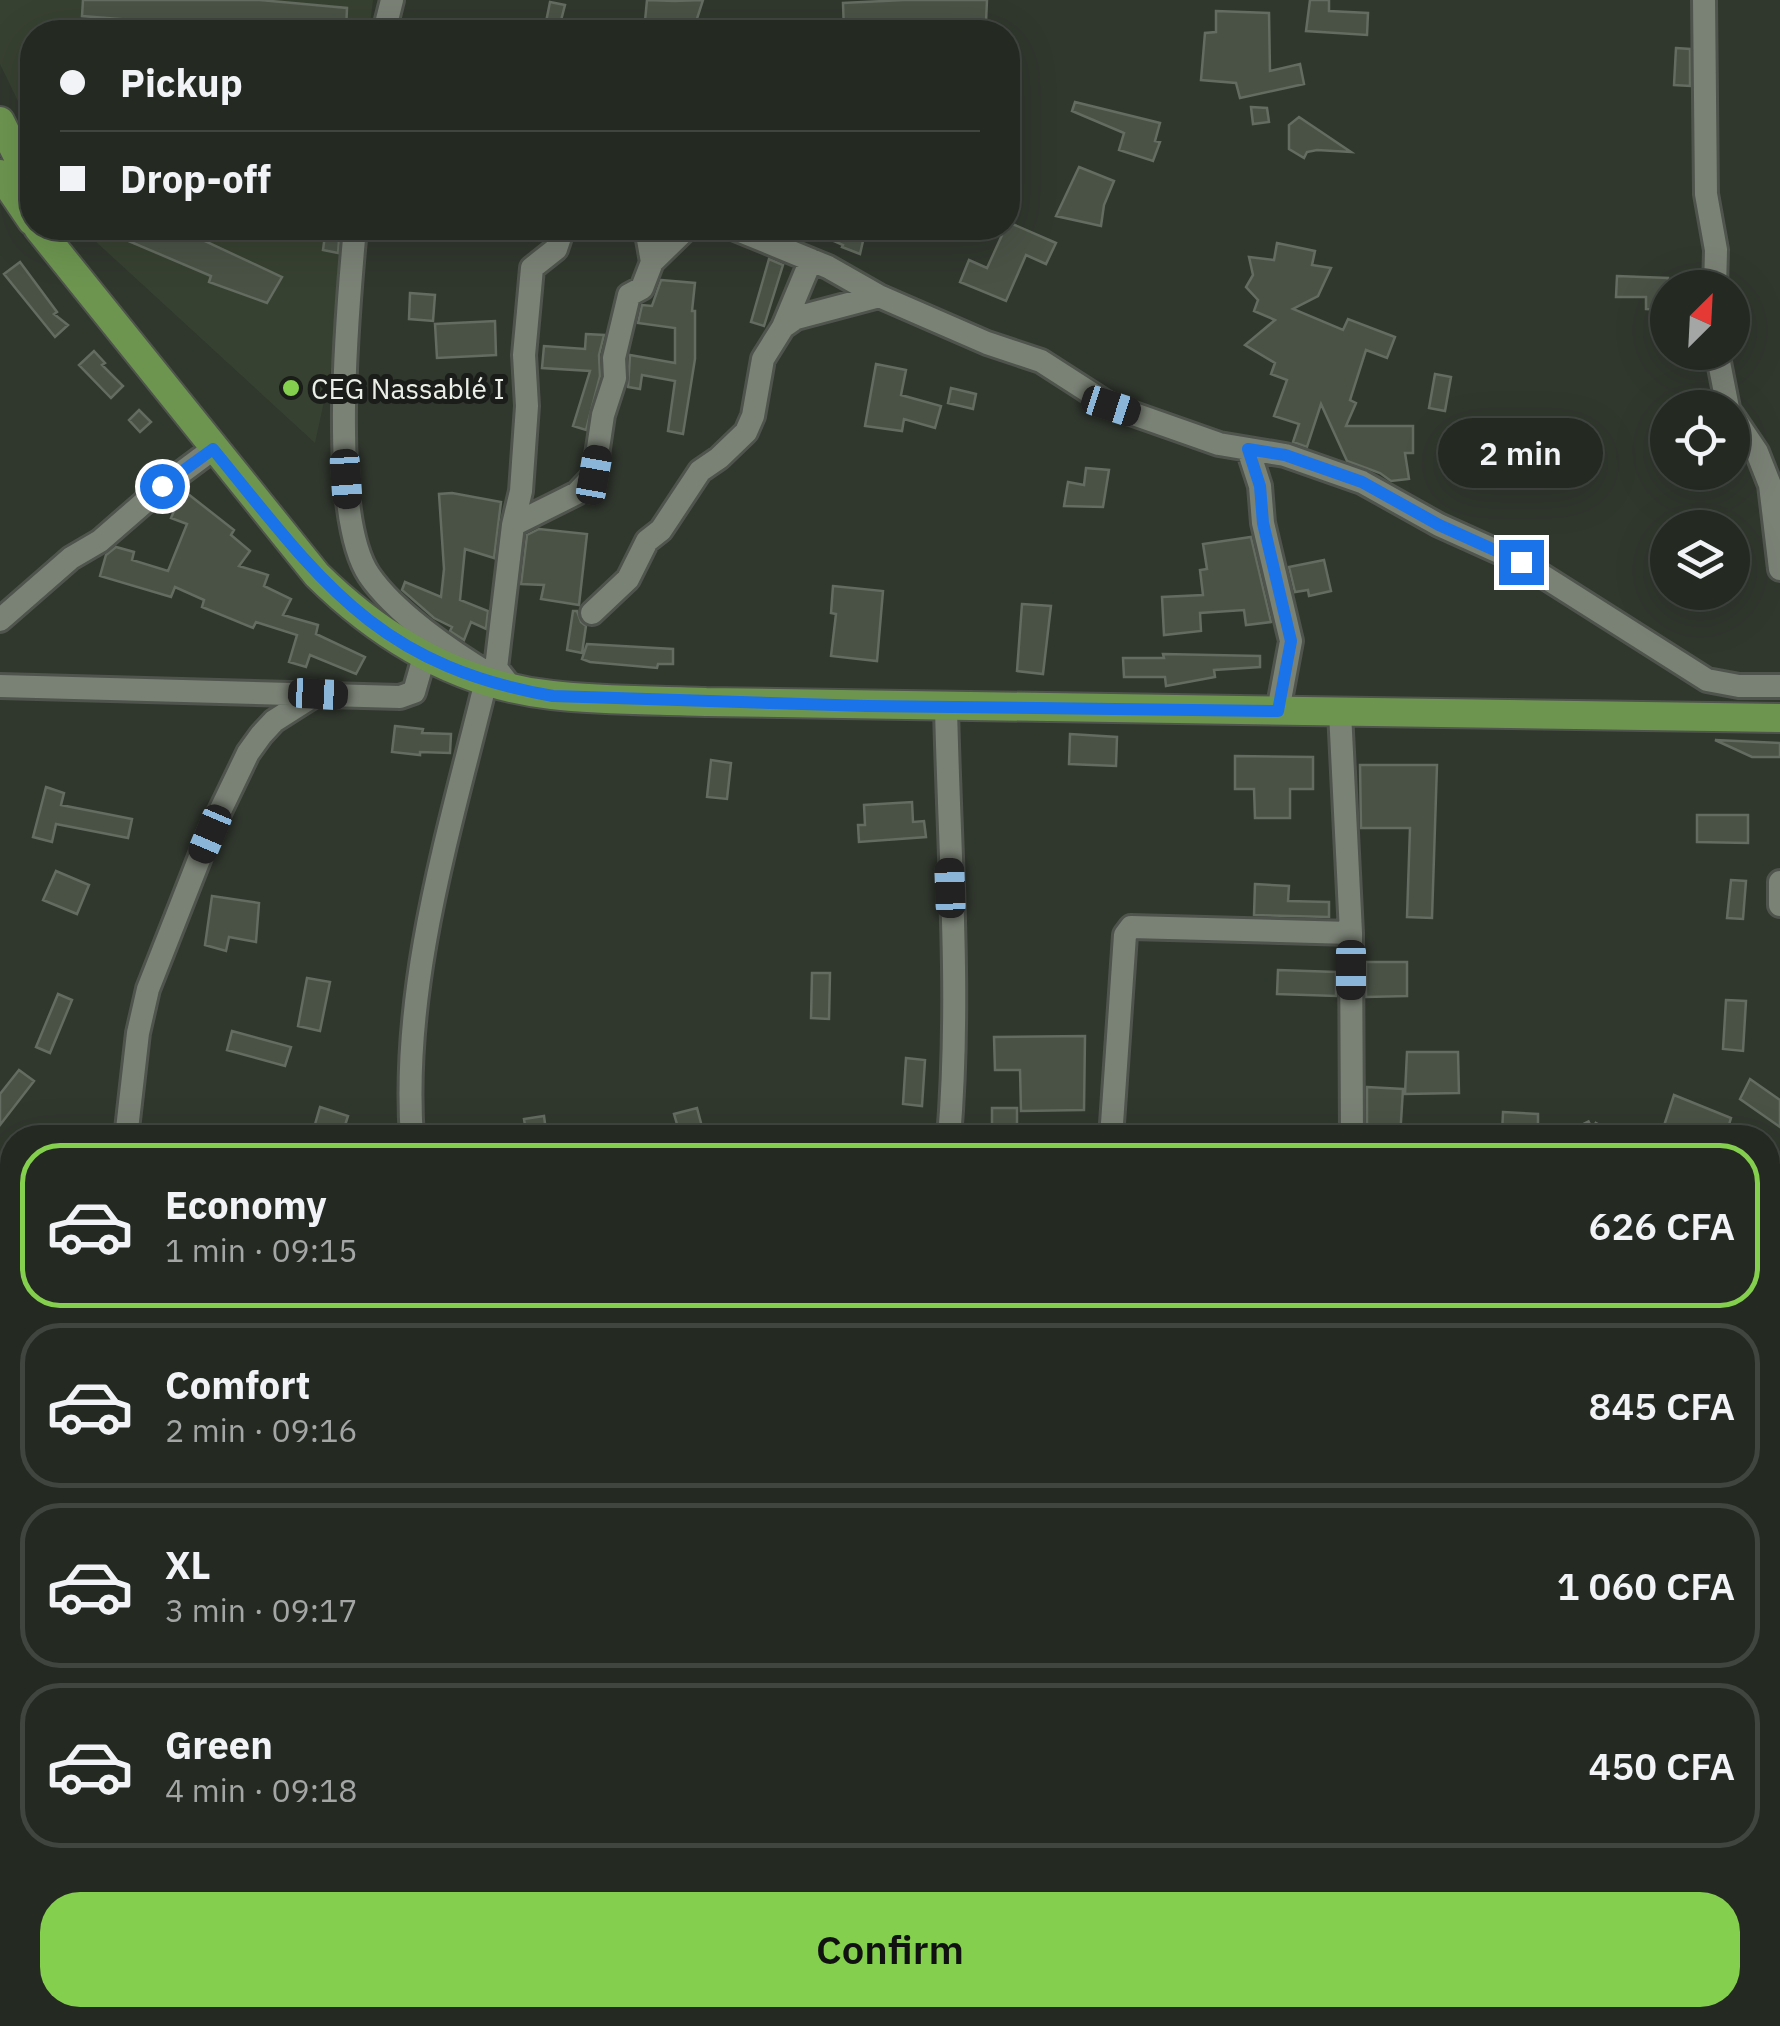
<!DOCTYPE html>
<meta charset="utf-8">
<style>
body{margin:0;font-family:"IBM Plex Sans",sans-serif;background:#30352f;color:#f1f3f6;height:100vh;display:flex;flex-direction:column;font-size:38px;white-space:nowrap}
*{box-sizing:border-box;margin:0}
p{font-size:32px;color:#a3a6a5}
.icon{flex:none;width:55px;height:55px;fill:none;stroke:currentColor;stroke-width:2;stroke-linecap:round;stroke-linejoin:round}
.map{position:relative;flex:1;overflow:hidden}
.sheet{position:absolute;left:0px;top:1125px;width:1780px;height:902px;display:flex;flex-direction:column;background:#242922;border-radius:40px 40px 0 0;box-shadow:0 10px 40px #0002,0 0 0 2px #414540}
.sheet>*{flex:none}
.banner{position:absolute;left:20px;top:20px;width:1000px;height:220px;border-radius:40px;box-shadow:0 10px 40px #0002,0 0 0 2px #414540;display:grid;align-content:center;height:220px;padding:0 40px;background:#242922}
.needle{width:65px;rotate:24deg}
.controls{position:absolute;left:1650px;top:270px;display:grid;gap:20px}
.controls a{display:grid;place-items:center;width:100px;height:100px;border-radius:50%;background:#242922;box-shadow:0 10px 40px #0002,0 0 0 2px #414540;font-size:50px}
.end{position:absolute;width:45px;height:45px;margin:-22px;border:12px solid #1a73e8;background:#fff;box-shadow:0 0 0 5px #fff}
.from{border-radius:50%}
.bubble{position:absolute;height:70px;border-radius:35px;background:#242922;box-shadow:0 10px 40px #0002,0 0 0 2px #414540;font-size:32px;font-weight:600;line-height:70px;text-align:center}
.car{position:absolute;width:30px;height:60px;margin:-30px -15px;border-radius:12px;box-shadow:0 0 8px 2px #0007;background:linear-gradient(#222 24%,#8ab4d8 0 40%,#222 0 76%,#8ab4d8 0 86%,#222 0)}
.banner b{display:flex;align-items:center;gap:35px;height:95px;font-size:38px}
.banner b+b{border-top:2px solid #414540}
.banner i{width:25px;height:25px;background:#f1f3f6}
ul{padding:18px 0 0;list-style:none}
li{display:flex;align-items:center;gap:30px;height:165px;margin:0 20px 15px;padding:0 20px;border:5px solid #414540;border-radius:40px}
li div{flex:1}
li b{display:block;font-size:38px}
li em{font-style:normal;font-weight:600}
li.selected{border-color:#84cf4d}
li>.icon{width:90px;height:90px;stroke-width:1.5}
.cta{display:flex;gap:20px;margin-top:auto;padding:20px 40px}
.cta a{flex:1;height:115px;border-radius:40px;background:#84cf4d;color:#111;font-size:40px;font-weight:600;line-height:115px;text-align:center}
.map>svg:first-child{display:block}
.built{fill:#374131}
.building{fill:#4a5246;stroke:#646b60;stroke-width:2.5}
.lines{fill:none;stroke-linecap:round;stroke-linejoin:round}
.minor-casing{stroke:#4f544c;stroke-width:28}
.major-casing{stroke:#4f544c;stroke-width:32}
.path{stroke:#686e65;stroke-width:4;stroke-dasharray:10 5;stroke-linecap:butt}
.minor{stroke:#7a8175;stroke-width:22}
.major{stroke:#6d9550;stroke-width:28}
.route{stroke:#1a73e8;stroke-width:12}
.poi-dot{fill:#84cf4d;stroke:#1a1d19;stroke-width:4}
.labels{text-anchor:middle;dominant-baseline:central;stroke-width:10;stroke-linejoin:round;paint-order:stroke}
.poi-label{font-size:28px;fill:#eaeee7;stroke:#1a1d19;text-anchor:start}
</style>
<div class="map">
<svg width="1780" height="2026" viewBox="0 0 1780 2026">
<rect width="100%" height="100%" fill="#30372d"/>
<path class="built" d="M0,0h373l-4,32h-337v98l-32,-66z
M81,228h268l-10,104 -24,111z"/>
<path class="building" d="M83,0h177l87,8 -1,24h-66l-198,-16z
M647,0l27,1 29,-1 -8,25 -50,-4z
M904,0h83l-1,22 -38,1 1,9h-105l-1,-29z
M1310,0h19v11l39,2 -1,22 -61,-4z
M550,2l15,3 -7,27h-14z
M1216,11l53,2 1,58 30,-7 4,20 -64,14 -4,-15 -35,-3 4,-47 11,-1z
M1676,48l14,1v37l-16,-1z
M1075,102l85,21 -5,18 5,1 -7,19 -34,-11 5,-17 -52,-22z
M1251,107l16,1 2,14 -16,2z
M1299,117l52,35 -34,-2 -10,2 -3,6 -15,-9v-24z
M1079,167l35,14 -10,24 -3,21 -45,-10z
M1008,222l48,21 -10,21 -20,-9 -20,46 -46,-19 9,-22 18,8z
M98,228h79l105,49 -15,26 -58,-21 2,-6z
M326,228h14l-2,25 -15,-3z
M805,228h61l-6,26 -18,-7 1,-2z
M1277,243l38,8 -3,14 19,3 -13,28 -25,13 50,21 5,-11 47,18 -8,21 -21,-8 -16,50 6,3 -10,23h67v27h-8l4,26 -18,2 -11,-8 -33,-12 -26,-57 -14,43 -14,-5 6,-18 -25,-8 13,-36 -16,-6 4,-11 -30,-18 30,-25 -21,-9 4,-11 -12,-13 7,-12 -4,-18 25,3z
M769,259l14,6 -19,61 -13,-4z
M20,262l37,50 -3,2 14,11 -13,12 -51,-63z
M1617,276l51,2 -1,32 -21,-1v-12h-30z
M661,280l34,3 -3,28h3v48l-12,75 -15,-3 7,-50 -33,-6 -2,14 -12,-2 2,-32 45,8v-35l-37,-5 4,-18 10,1z
M410,293l25,2 -2,26 -24,-2z
M495,321l1,34 -59,3 -2,-34z
M586,334l18,1 -5,20 1,21 -14,54 -13,-4 17,-55 -48,-3 2,-22 41,3z
M94,351l11,12 -3,2 21,21 -12,12 -32,-33z
M876,364l30,6 -5,25 40,11 -6,22 -31,-9 -2,12 -37,-5z
M1435,374l16,3 -6,34 -16,-3z
M951,388l25,6 -3,15 -25,-6z
M139,410l12,12 -11,10 -11,-12z
M1086,468l23,2 -6,37 -39,-1 4,-24 16,3z
M183,490l51,40 -3,5 19,16 -11,15 29,9 -4,11 27,13 -8,16 35,10 -2,9 49,23 -9,17 -46,-19 -4,12 -17,-5 8,-27 -41,-13 -3,6 -51,-21 2,-7 -29,-13 -4,10 -71,-21 6,-21 10,-8 18,5 -2,8 36,11 19,-47 -16,-6z
M452,493l49,9 -7,56 -29,-9 -5,51 28,11 -2,18 -15,-7 -7,18 -14,-9 2,-4 -18,-9 -32,-28 3,-8 36,15 3,-28 -5,-75z
M539,529l48,5 -8,71 -38,-6 3,-14 -23,-1 6,-49z
M1251,537l20,85 -25,3 -2,-15 -44,3 1,18 -37,4 -2,-38 41,-2 -3,-25 7,-1 -4,-25z
M1324,560l7,31 -22,5 -1,-6 -13,2 -6,-25z
M833,586l50,5 -6,70 -46,-5 5,-42 -5,-1z
M1022,604l29,2 -8,68 -26,-3z
M573,611h4l4,11 5,4 -4,27 -15,-3z
M587,644l86,5v15h-15l-1,4 -67,-6 -8,-3z
M1163,654l97,2v11l-46,3 1,7 -49,9 -1,-9h-41l-1,-19h41z
M395,726l28,3 -1,4 29,1 -1,19 -30,-1v3l-28,-3z
M1070,734l47,3 -1,29 -47,-2z
M1715,740l65,3v14h-28z
M1235,756l78,1v32h-23v29h-35l-1,-29h-19z
M711,760l20,3 -4,36 -20,-2z
M1360,765h77l-5,153 -25,-1 3,-89h-49z
M46,787l18,6 -3,12 71,14 -4,19 -72,-14 -4,18 -19,-5z
M912,802l1,20 11,-1 2,16 -67,5 -1,-17h7l-1,-20z
M1697,815h51v28l-51,-1z
M56,871l33,14 -12,29 -34,-14z
M1731,880l15,1 -3,38 -16,-1z
M1255,884l34,2 -1,15 41,1v15l-75,-2z
M212,896l47,7 -3,39 -27,-5 -3,14 -21,-6z
M1366,962h41v34l-41,1z
M1278,970l58,2v24l-59,-2z
M812,973h18l-1,46 -18,-1z
M307,978l23,4 -10,49 -22,-5z
M58,994l14,6 -22,53 -14,-6z
M1726,1000l20,1 -3,50 -20,-2z
M232,1031l59,16 -6,19 -58,-16z
M1085,1036l-1,74 -63,1 -1,-41h-25l-1,-33z
M1407,1052h51l1,41 -54,1z
M906,1058l19,2 -3,46 -19,-2z
M19,1070l15,11 -34,44v-31z
M1750,1079l30,21v27l-40,-28z
M1367,1087l36,2 -3,49h-33z
M1674,1095l57,23 -6,20h-65z
M320,1107l28,9 -7,22h-30z
M697,1108l8,30h-24l-7,-24z
M992,1108h25v30h-25z
M1503,1112l35,2v22l-36,-2z
M544,1116l3,22h-20l-3,-19z"/>
<g class="lines">
<g class="minor-casing">
<path id="minor" d="M1704,0l2,194 10,56 -1,38
M384,32l8,-32
M355,228c-7,76 -27,286 14,347 26,38 83,77 123,101
M733,228l95,39 51,29 108,47 54,18 70,45 108,38 66,11 77,27 77,43 82,37 186,118 32,6h41
M652,262l35,-34
M783,327l13,-9 83,-22
M1717,352l11,56
M1732,415l25,37 13,33 10,84
M1248,449l12,37 3,37 28,118 -13,70
M513,525l8,-34 6,-85 -3,-51 8,-87 24,-19 7,-21
M592,613l36,-34 19,-38 14,-11 39,-59 19,-13 27,-26 7,-16 10,-57 20,-32 28,-67
M0,620l71,-62 29,-17 62,-54 51,-38
M0,686l400,11 14,-5 10,-35
M510,686l-14,-18 17,-143 64,-32 17,-18 9,-60 12,-37 -1,-20 15,-63 13,-7 10,-26 -6,-34
M946,707c3,142 15,288 3,431
M1340,712l11,221 1,205
M1780,882v23
M126,1138l12,-105 10,-44 61,-155 39,-81 13,-18 13,-14 44,-28
M412,1138c-11,-154 38,-309 74,-457
M1111,1138l14,-203 6,-8 220,6
M0,1337h12
M0,1550l12,-37
M0,1927l12,7
M65,2015l3,11
M925,2015l2,11"/>
</g>
<g class="major-casing">
<path id="major" d="M0,121l32,64
M0,174l32,47
M38,228l279,347c65,64 143,110 235,120 51,6 104,5 154,7l1074,16"/>
</g>
<path class="path" d="M1572,1138l9,-12 10,-5 30,17
M1768,1231l12,8"/>
<use href="#minor" class="minor"/>
<use href="#major" class="major"/>
</g>
<g class="lines">
<path class="route" d="M162,486l51,-37c107,131 162,216 340,247l314,10 411,5 13,-70 -28,-118 -3,-37 -12,-37 37,6 77,27 77,43 82,37"/>
</g>
<circle class="poi-dot" cx="291" cy="388" r="10"/>
<g class="labels">
<g class="poi-label">
<text x="311" y="388">CEG Nassablé I</text>
</g>
</g>
</svg>
<div class="controls">
<a><svg class="needle" viewBox="-14 -14 28 28"><path d="M0-13l5 13h-10z" fill="#e53935"/><path d="M0 13l5-13h-10z" fill="#a3a6a5"/></svg></a>
<a><svg class="icon" aria-label="locate" viewBox="0 0 24 24"><circle cx="12" cy="12" r="6"/><path d="M12 2v4M12 18v4M2 12h4M18 12h4"/></svg></a>
<a><svg class="icon" aria-label="layers" viewBox="0 0 24 24"><path d="M12 4l9 5-9 5-9-5zM3 14l9 5 9-5"/></svg></a>
</div>
<i class="end from" style="left:162px;top:486px"></i>
<i class="end" style="left:1521px;top:562px"></i>
<div class="bubble" style="left:1438px;top:418px;width:165px">2 min</div>
<i class="car" style="left:1111px;top:406px;rotate:108deg"></i>
<i class="car" style="left:594px;top:475px;rotate:10deg"></i>
<i class="car" style="left:346px;top:479px;rotate:176deg"></i>
<i class="car" style="left:318px;top:694px;rotate:93deg"></i>
<i class="car" style="left:210px;top:834px;rotate:203deg"></i>
<i class="car" style="left:950px;top:888px;rotate:358deg"></i>
<i class="car" style="left:1351px;top:970px;rotate:180deg"></i>
<div class="banner">
<b><i class="from"></i>Pickup</b>
<b><i></i>Drop-off</b>
</div>
<section class="sheet">
<ul>
<li class="selected"><svg class="icon" aria-label="car" viewBox="0 0 24 24"><path d="M5 17H2v-5l4-1 3-4h7l3 4 3 1v5h-3M9 17h6M6 11h13"/><circle cx="7" cy="17" r="2"/><circle cx="17" cy="17" r="2"/></svg><div><b>Economy</b><p>1 min · 09:15</p></div><em>626 CFA</em></li>
<li><svg class="icon" aria-label="car" viewBox="0 0 24 24"><path d="M5 17H2v-5l4-1 3-4h7l3 4 3 1v5h-3M9 17h6M6 11h13"/><circle cx="7" cy="17" r="2"/><circle cx="17" cy="17" r="2"/></svg><div><b>Comfort</b><p>2 min · 09:16</p></div><em>845 CFA</em></li>
<li><svg class="icon" aria-label="car" viewBox="0 0 24 24"><path d="M5 17H2v-5l4-1 3-4h7l3 4 3 1v5h-3M9 17h6M6 11h13"/><circle cx="7" cy="17" r="2"/><circle cx="17" cy="17" r="2"/></svg><div><b>XL</b><p>3 min · 09:17</p></div><em>1 060 CFA</em></li>
<li><svg class="icon" aria-label="car" viewBox="0 0 24 24"><path d="M5 17H2v-5l4-1 3-4h7l3 4 3 1v5h-3M9 17h6M6 11h13"/><circle cx="7" cy="17" r="2"/><circle cx="17" cy="17" r="2"/></svg><div><b>Green</b><p>4 min · 09:18</p></div><em>450 CFA</em></li>
</ul>
<div class="cta"><a>Confirm</a></div>
</section>
</div>
